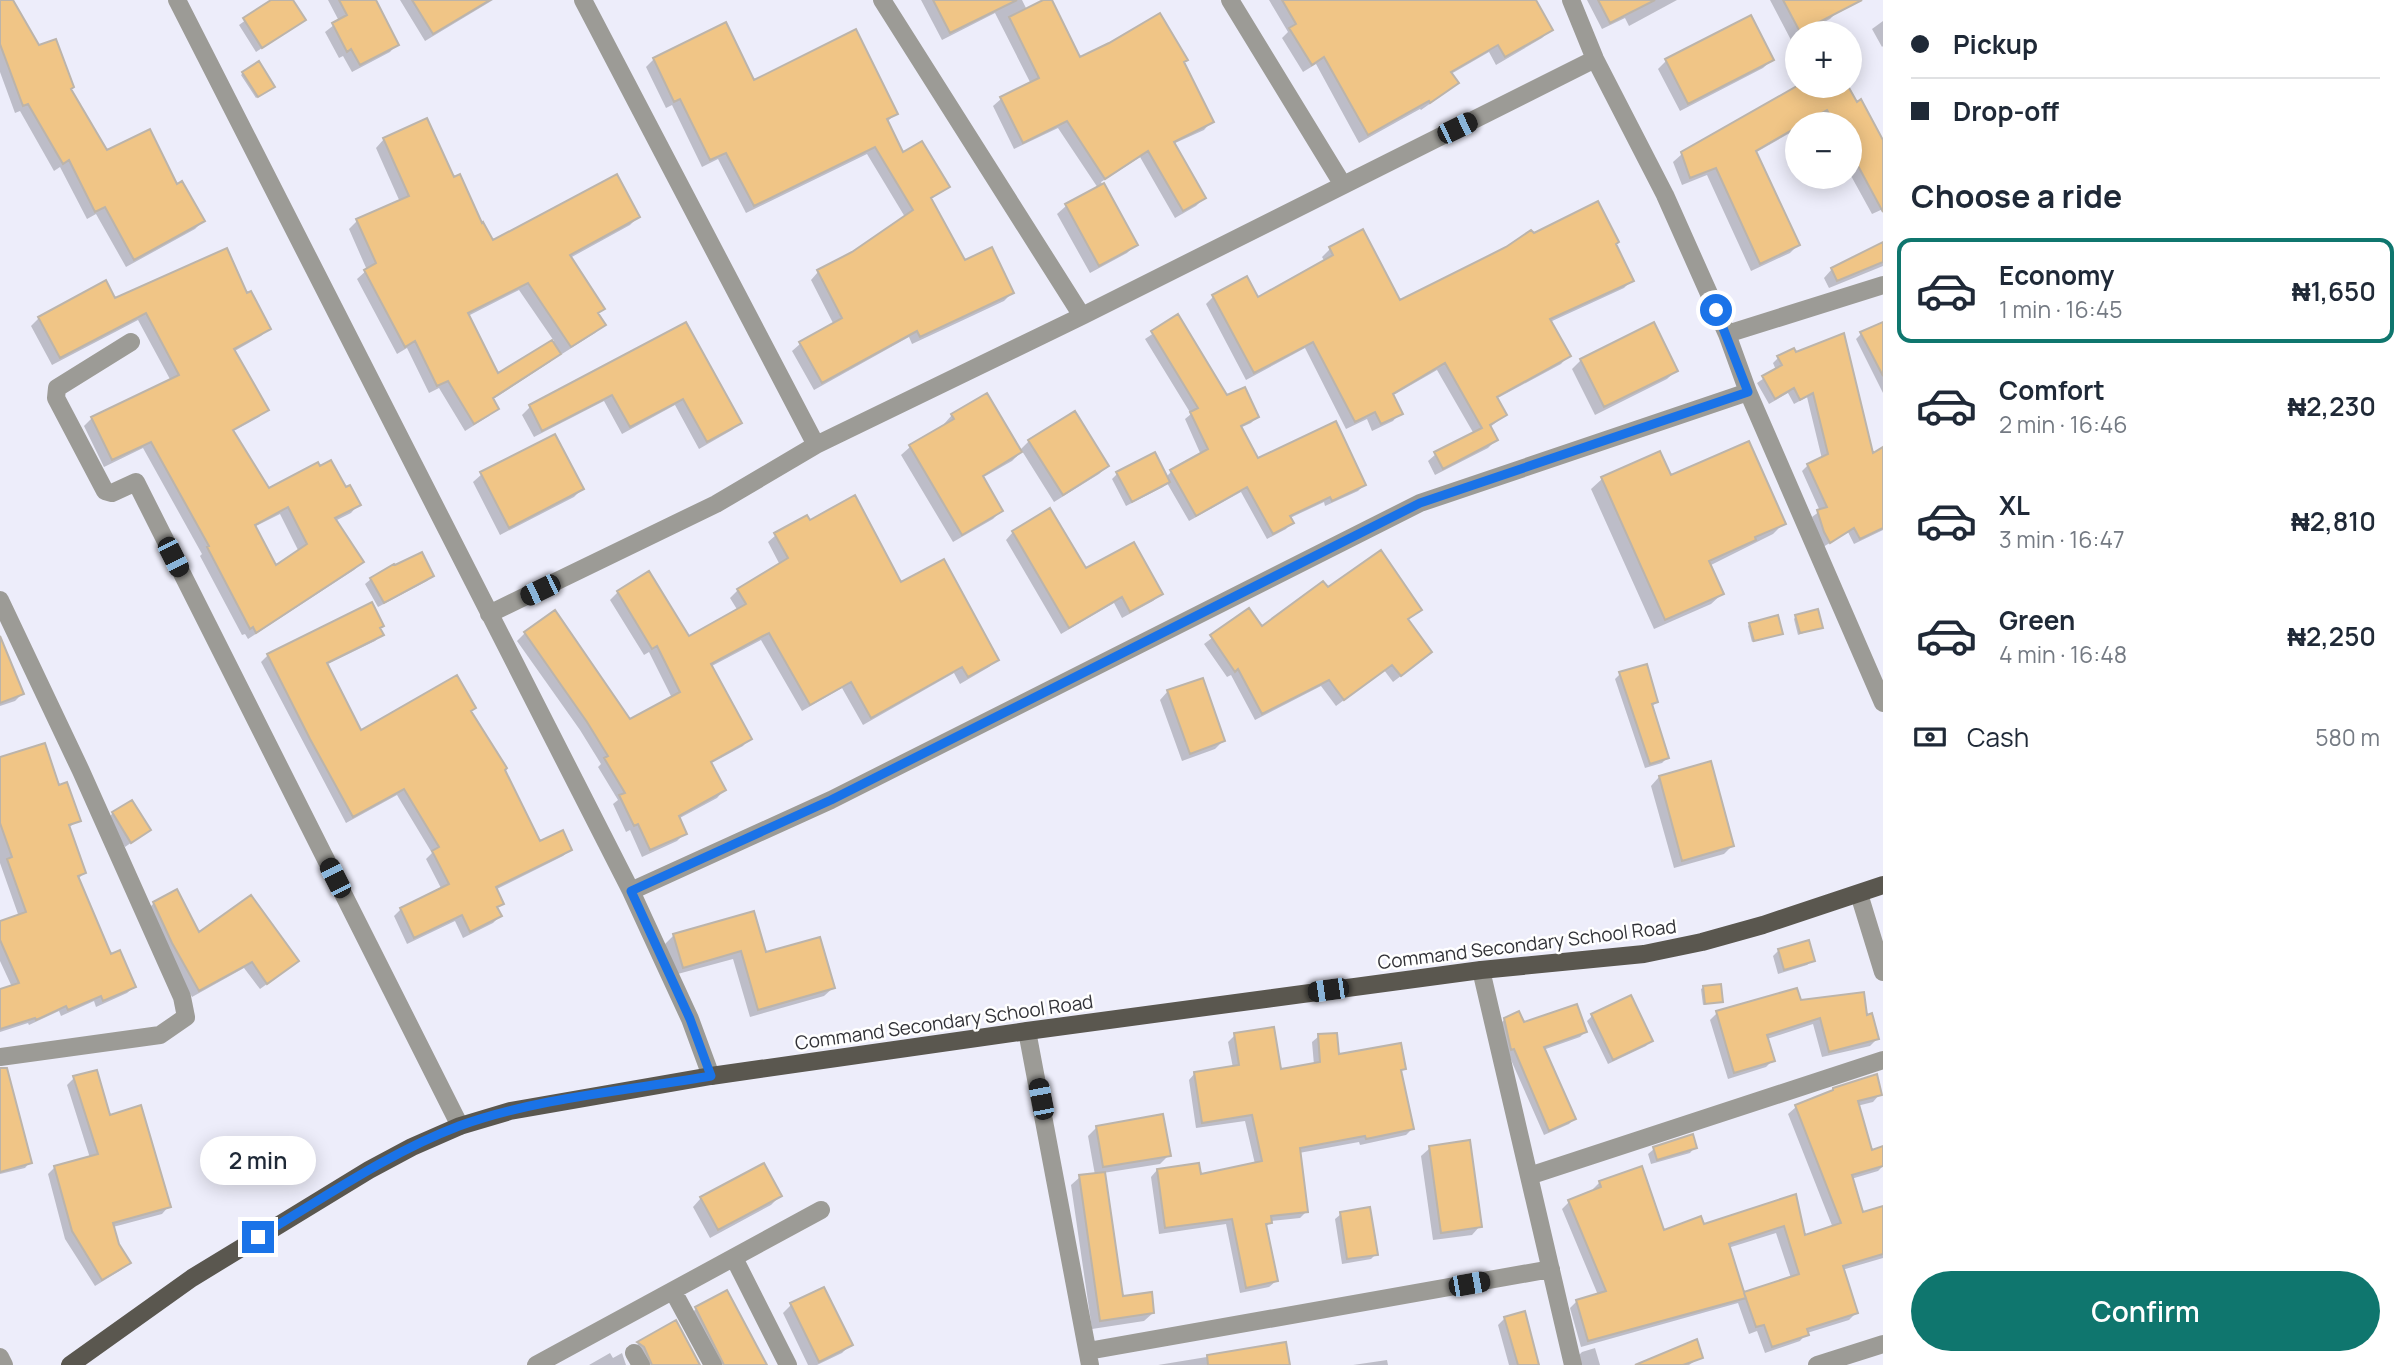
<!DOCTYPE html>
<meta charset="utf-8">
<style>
body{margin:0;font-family:Manrope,sans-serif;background:#f6f6f7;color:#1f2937;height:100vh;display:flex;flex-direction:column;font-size:26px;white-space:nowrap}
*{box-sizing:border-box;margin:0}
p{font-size:23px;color:#747a83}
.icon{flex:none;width:38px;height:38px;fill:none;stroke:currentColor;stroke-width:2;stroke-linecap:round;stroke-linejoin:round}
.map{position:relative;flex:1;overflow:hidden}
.side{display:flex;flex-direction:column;background:#fff;width:525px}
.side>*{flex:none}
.hud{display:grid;align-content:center;height:154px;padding:0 28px;background:#fff}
.tools{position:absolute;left:1785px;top:21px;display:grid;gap:14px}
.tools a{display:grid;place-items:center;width:77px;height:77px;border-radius:50%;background:#fff;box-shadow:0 4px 18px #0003;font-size:35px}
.end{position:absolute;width:32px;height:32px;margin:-16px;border:9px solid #1a73e8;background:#fff;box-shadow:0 0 0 4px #fff}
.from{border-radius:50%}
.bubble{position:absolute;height:49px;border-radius:24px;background:#fff;box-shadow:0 4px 18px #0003;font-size:23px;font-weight:600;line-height:49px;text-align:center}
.car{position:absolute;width:21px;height:42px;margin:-21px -10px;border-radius:9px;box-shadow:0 0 5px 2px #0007;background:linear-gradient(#222 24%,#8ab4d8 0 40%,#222 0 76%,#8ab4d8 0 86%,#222 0)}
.hud b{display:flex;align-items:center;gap:24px;height:66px;font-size:26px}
.hud b+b{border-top:2px solid #e0e1e3}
.hud i{width:18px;height:18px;background:#1f2937}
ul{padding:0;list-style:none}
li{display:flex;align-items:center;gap:21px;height:105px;margin:0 14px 10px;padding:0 14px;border:4px solid transparent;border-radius:14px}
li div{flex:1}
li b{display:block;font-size:26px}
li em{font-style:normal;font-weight:600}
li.selected{border-color:#0f766e}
li>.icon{width:63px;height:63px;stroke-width:1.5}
h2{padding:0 28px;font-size:32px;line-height:84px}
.pay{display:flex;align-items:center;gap:18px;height:77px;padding:0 28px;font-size:26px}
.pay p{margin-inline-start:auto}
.cta{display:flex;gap:14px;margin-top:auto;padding:14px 28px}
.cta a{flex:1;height:80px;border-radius:42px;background:#0f766e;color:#fff;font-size:28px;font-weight:600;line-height:80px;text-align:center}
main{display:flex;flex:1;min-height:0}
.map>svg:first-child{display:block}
.shadow{fill:#0003;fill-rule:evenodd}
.building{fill:#f0c586;stroke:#bcb4aa;stroke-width:2;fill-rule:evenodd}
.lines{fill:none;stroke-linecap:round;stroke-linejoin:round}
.minor{stroke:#9c9b96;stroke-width:18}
.major{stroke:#5a574f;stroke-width:18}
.route{stroke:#1a73e8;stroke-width:9}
.labels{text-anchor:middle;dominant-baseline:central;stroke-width:5;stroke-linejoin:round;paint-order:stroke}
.street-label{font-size:19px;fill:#333338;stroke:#fff}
</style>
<main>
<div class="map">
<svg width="1883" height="1365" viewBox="0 0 1883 1365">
<rect width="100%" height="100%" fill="#ededfa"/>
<path class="shadow" d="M0,0h11l27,47 32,43 36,62 70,34 27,35 -8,8 -69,38 -30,-53 -9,5 -27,-52 -6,4 -34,-60 -5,2 -15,-41z
M274,0h17l13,20 -48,32 -17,-27z
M328,0h47l22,44 -7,8 -38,20 -9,-16 -4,2 -14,-26 14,-11z
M400,0h93l-68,41z
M921,0h101l5,10 23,-10 29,60 104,3 28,59 -7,8 -31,14 31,54 -8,8 -21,12 -35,-61 -39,25 35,62 -9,9 -37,20 -33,-59 9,-8 32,-18 -40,-60 -44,21 -21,-43 8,-7 30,-15 -36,-71 -53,27z
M1269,0h264l18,29 -9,9 -46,27 -7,-13 -38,22 6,9 -9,8 -27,19 -1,-1 -61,34 -43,-79 -13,8 -21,-34 6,-6z
M1587,0h90l-48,26 -4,-8 -23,11z
M1770,0h63l5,11 -8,8 -26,14h-7v4l-6,3z
M1883,21v25l-1,1 -10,-18z
M654,59l242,54 -8,8 14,34 46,31 -18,14 34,62 48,31 -8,8 -92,43 -3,-7 -95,53 -22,-39 8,-7 34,-19 -23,-45 7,-8 35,-18 52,-37 -38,-63 -121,59 -28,-54 -16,8 -30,-62 -6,3 -20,-41z
M1772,60l-9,8 -83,43 -22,-42 8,-8z
M243,73l27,16 -14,9 -15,-23z
M1801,86h45l37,65v58l-11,5 -22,-40v-50h-27l-4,-7 -13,7h-9v5l-42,24 43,92 -8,8 -39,18 -44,-96 -25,10 -9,-23 9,-8z
M384,139l69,40 39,63 146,-25 -8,8 -60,33 34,67 -9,8 -33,21 -2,-2 -10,10 -58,38 5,8 -8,8 -24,15 -26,-43 -10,5 -22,-45 -10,6 -40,-75 10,-9 -18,-41 8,-8 43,-19 -24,-54zM519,290l35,51 -57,35 -29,-60z
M1533,235l82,9 17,36 -8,8 -74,34 18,34 -7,8 -65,35 9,16 -16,13 7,12 -8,8 -53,27 -7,-14 8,-7 38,-20 -37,-64 -45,26 8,17 -7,8 -21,10 -5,-12 -21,10 -41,-81 -59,32 -40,-76 8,-8 43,4 68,-38 -3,-5 8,-8 69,54z
M1883,244v22l-54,22 -5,-10 8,-9z
M246,295l23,34 -8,7 -28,16 33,58 -7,7 -27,15 36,58 77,-1 13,16 -7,8 -16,8 27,41 -8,8 -106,69 -3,-5 -3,1 -42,-79 2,-2 -59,-106 -39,19 -20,-41 8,-8 79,-37 -33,-61 -86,45 -21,-39 8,-8 75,-18zM280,514l19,38 -23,15 -22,-40z
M1178,317l48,80 31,20 -6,6 -11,5 17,32 107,25 -6,6 -33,15 -1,-4 -34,16 2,4 -6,7 -19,10 -26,-47 -52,29 -22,-38 -4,4 -37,19 -14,-27 5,-5 48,4 6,-6 30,-17 -16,-36 6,-5 -46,-75z
M1883,324v69l-27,-54 5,-5z
M686,325l54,97 -8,8 -33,19 -24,-44 -53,29 -18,-33 -70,36 -12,-22 8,-8z
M1793,350l79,105 11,-6v81l-29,14 -6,-12 -25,15 -11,-30 8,-6 -18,-40 6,-6 14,-6 -15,-62 -13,7 -6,-11 -19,11 -12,-21 19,-13 -3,-7 5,-5z
M1581,360l95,11 -9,8 -72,36 -23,-46z
M952,415l67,36 10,-10 78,25 -8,8 -45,28 -32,-51 -10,10 -30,17 19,33 -8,8 -40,23 -52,-87 9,-8 35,-21 -1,-2z
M1659,454l11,24 114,45 -11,11 -64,32 13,28 -11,10 -57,25 -63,-140 11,-10z
M482,474l100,15 -8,8 -74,38 -27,-53z
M1013,532l72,39 76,23 -8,7 -31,17 -8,-15 -53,31 -55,-94z
M776,535l125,49 96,76 -8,7 -29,17 -6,-11 -91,52 -21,-37 -40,23 -41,-71 -51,27 40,71 -7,8 -33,18 14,26 -7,8 -39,21 7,14 -8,8 -35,16 -12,-27 -4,2 -13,-28 5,-4 -20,-33 3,-3 -21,-34 -63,-89 8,-8 104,88 43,-23 -23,-46 -5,3 -34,-55 8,-8 31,-19 39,66 50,-28 -8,-13 8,-8 42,-25 -12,-23z
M432,576l-5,5 -49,26 -13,-23 6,-5z
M1327,589l93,20 -14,12 17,38 -30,23 -9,-12 -48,36 -15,-20 -66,34 -24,-45 -4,2 -23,-33 45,-34 13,19z
M1796,616l25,11 -23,8 -4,-16z
M1750,624l31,9 -29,9 -4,-16z
M379,629l3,5 -7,7 -49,24 34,67 109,-20 34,58 36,74 31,6 -7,6 -68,34 7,14 -6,5 4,7 -7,7 -30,15 -8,-17 -48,23 -13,-28 7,-7 41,-19 -16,-31 6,-6 -35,-58 -51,28 -85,-161 7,-7z
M0,662l22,32 -7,7 -15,5z
M1620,674l37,28 -6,5 16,51 -5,5 -17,5 -30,-89z
M1168,691l55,50 -8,8 -33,12 -22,-61z
M0,759l57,29 22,32 -11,8 16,45 -6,6 32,77 24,31 -7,6 -31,14 -2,-6 -33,15 -2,-5 -30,14 -1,-2 -28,9v-42l12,-3 -12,-26v-38l19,-6 -19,-54z
M1659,777l73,69 -8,8 -50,14 -23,-82z
M113,813l36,17 -24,17 -17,-29z
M154,903l44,31 91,34 -29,21 -16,-21 -52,29 -27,-47 -18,-40z
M674,935l90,19 69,34 -9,8 -74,21 -17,-58 -59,16 -9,-31z
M1779,950l34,10 -6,5 -29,9 -5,-18z
M1704,987l17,14 -18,4 -2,-16z
M1800,1002l65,15 12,22 -7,7 -48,11 -9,-33 -46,15 6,21 -7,7 -38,12 -18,-59 7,-7z
M1592,1016l59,24 -5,6 -38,18 -21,-43z
M1505,1019l18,5 62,8 -5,5 -37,13 31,69 -5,5 -25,11 -36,-82 -9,-28z
M1235,1035l44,36 35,-6 -2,-23 7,-6 18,20 67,13 -4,3 12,57 -6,6 -46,10 -1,-3 -60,11 7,59 -6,6 -29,3 -6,7 11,53 -7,6 -29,6 -14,-69 -67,10 -8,-57 6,-7 42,6 56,-12 -10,-43 -49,7 -7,-48 6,-7 38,-5 -5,-26z
M74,1078l35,39 60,89 -7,8 -49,13 4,18 11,18 -7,7 -26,16 -30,-47 -17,-65 7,-7 35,-9 -23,-73z
M0,1083l30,79 -5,6 -25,6z
M1830,1094h50l-7,8 -16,4 14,46 12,6v8l-5,5 -27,8 11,35 21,-7v51l-41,12 14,43 -7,7 -42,13 -7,8 -35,12 -8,-22 -8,3 -11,-31 -157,44 -11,-39 7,-7 21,-6 -36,-86 7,-7 24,-10v-3l7,-7 63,50 40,-5 91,-30 10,40 29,-9 -45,-114 8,-7zM1776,1233l15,45 -48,17 -15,-47z
M1097,1127l72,28 -9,9 -57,9 18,125 32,15 -9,8 -52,8 -21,-144 9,-8 15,-2 -7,-39z
M1695,1147l-5,6 -39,11 -3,-10 6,-5z
M1430,1148l50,78 -8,9 -39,5 -12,-84z
M780,1196l-9,9 -61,33 -17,-31 8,-9z
M1341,1214l35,40 -5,5 -29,5 -7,-45z
M726,1293l39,72h-52l-26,-48 9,-8z
M791,1305l60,39 -9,9 -25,12h-9l-25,-52z
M1505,1318l32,47h-28l-11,-40z
M675,1322l23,43h-57l-11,-14 8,-7z
M1285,1344l3,21h-130z
M1595,1348l5,17h-22l-1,-8 5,-5z
M610,1353l3,5 9,-5 4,12h-37z
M1701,1357l-12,8h-50z
M1387,1360l1,5h-35z"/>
<path class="building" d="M0,0h13l26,45 17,-6 18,48 -3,2 36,61 43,-21 27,55 5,-3 23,40 -71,39 -29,-53 -10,5 -26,-52 -6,4 -35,-60 -5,2 -23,-62z
M271,0h22l13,20 -44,28 -19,-30z
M339,0h37l23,45 -39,20 -9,-16 -4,3 -15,-29 15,-8z
M412,0h78l-57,34z
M933,0h84l-67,33z
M1043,0h9l28,57 29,-14 51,-30 28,47 -4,2 30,60 -40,20 32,56 -23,13 -35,-60 -43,28 -38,-58 -44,22 -23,-46 39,-19 -30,-61z
M1282,0h254l17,30 -48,27 -7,-12 -47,27 8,11 -29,20 -1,-2 -61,34 -44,-78 -12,8 -23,-37 7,-4z
M1598,0h57l-45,23z
M1783,0h79l-62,32z
M1751,15l23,45 -86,44 -23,-45z
M726,22l28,58 102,-51 42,85 -11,5 16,33 19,-11 28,46 -19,11 34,62 27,-13 22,46 -94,44 -3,-6 -95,52 -23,-41 43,-24 -25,-48 35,-18 61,-42 -38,-63 -121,59 -28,-53 -16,7 -30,-61 -6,3 -21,-44z
M259,61l16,26 -17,10 -16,-25z
M1797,86h51l9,16 4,-3 22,41v72l-33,-61v-27h-15l-8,-14 -25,14h-5v3l-41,24 44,94 -40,19 -44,-96 -26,10 -9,-26z
M427,118l27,59 6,-3 22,49 1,-1 10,18 124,-66 23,43 -70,38 35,54 -7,4 8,12 -35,22 -43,-64 -60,30 30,60 54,-33 9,14 -68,44 6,11 -25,15 -26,-43 -11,5 -22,-45 -10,6 -41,-77 12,-7 -20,-44 53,-23 -26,-58z
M1104,183l34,62 -39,21 -34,-62z
M1598,201l21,41 -3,2 18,37 -84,38 21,37 -74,41 10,18 -17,10 8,15 -55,29 -9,-17 48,-24 -37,-65 -52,31 10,20 -22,10 -6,-12 -20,10 -42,-80 -59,31 -42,-78 35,-19 11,21 75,-42 -4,-8 34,-18 37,71 106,-53 25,-17 3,3z
M1883,242v20l-46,19 -6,-13z
M227,248l20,45 4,-2 20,38 -37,20 35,61 -36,20 36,58 49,-26 2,4 11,-6 15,27 4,-2 11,20 -26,13 29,44 -108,71 -3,-6 -3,2 -43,-82 2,-1 -58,-104 -39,18 -21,-43 88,-42 -33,-62 -86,45 -22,-41 68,-37 9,18zM288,507l19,37 -31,21 -21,-40z
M1178,314l49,81 18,-8 14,30 -18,9 17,32 78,-37 30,64 -34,16 -2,-4 -40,19 4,7 -21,11 -26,-47 -51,29 -26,-46 38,-21 -18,-37 8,-4 -47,-77z
M686,322l56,101 -35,19 -24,-43 -53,28 -18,-32 -70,36 -13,-26z
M1654,322l24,49 -74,36 -24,-48z
M1883,322v54l-23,-44z
M1844,333l29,120 10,-6v81l-23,11 -6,-11 -24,15 -6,-11 -7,-22 10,-3 -20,-43 21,-10 -15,-61 -13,7 -6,-12 -19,11 -13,-23 20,-11 -5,-9 17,-8 2,4z
M987,393l35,59 -39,24 20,35 -41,24 -53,-90 45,-26 -3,-5z
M1075,411l34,55 -46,29 -35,-55z
M555,434l29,55 -75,39 -29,-56z
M1749,441l37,83 -31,13 1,3 -47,21 15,33 -59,26 -64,-143 59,-26 11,24z
M1155,452l15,30 -38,20 -16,-30z
M855,495l46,87 43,-23 55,101 -31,17 -6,-10 -91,51 -20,-36 -41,23 -41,-72 -6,3 -52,28 41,75 -41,23 15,28 -47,26 8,18 -37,16 -12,-26 -4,2 -15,-31 6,-2 -21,-35 4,-2 -21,-34 -63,-90 31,-22 75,109 50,-27 -23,-46 -5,3 -35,-58 32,-20 40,65 57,-32 -9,-15 51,-31 -14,-25 33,-18 3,5z
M1050,508l36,60 48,-26 29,52 -33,18 -8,-15 -53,31 -57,-97z
M1381,550l41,60 -14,9 24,33 -31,24 -9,-11 -48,35 -15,-20 -67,34 -24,-45 -3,3 -25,-37 39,-27 13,18 61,-45 5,6z
M422,552l12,24 -50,27 -14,-25 24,-14 1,1z
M372,602l12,24 -4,2 4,7 -57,28 34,67 96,-55 19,33 -5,3 36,57 -2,2 35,71 23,-11 9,20 -76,37 8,17 -7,3 5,9 -32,16 -8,-17 -48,23 -14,-30 49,-24 -17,-33 7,-4 -35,-58 -51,28 -43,-78 -43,-85z
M1818,609l5,19 -23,5 -5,-18z
M1778,615l5,19 -29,7 -5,-18z
M0,636l24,58 -24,9z
M1647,664l11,38 -6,2 17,54 -19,6 -31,-92z
M1203,678l22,63 -35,13 -23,-64z
M45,743l14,42 8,-3 14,39 -12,4 17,48 -8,3 33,78 9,-4 16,37 -33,14 -2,-5 -33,14 -2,-4 -30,14 -1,-2 -35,11v-40l19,-6 -19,-43v-19l26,-9 -19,-53 5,-2 -12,-34v-66z
M1711,761l23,85 -52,15 -23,-85z
M132,800l19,30 -20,13 -19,-31z
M177,889l22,43 52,-37 48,66 -32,23 -15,-22 -53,29 -27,-48 -19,-41z
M754,911l12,41 54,-15 15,51 -77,22 -17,-59 -58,17 -10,-34z
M1809,940l6,21 -31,9 -6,-21z
M1721,984l2,18 -18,2 -2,-18z
M1797,988l4,12 63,-8 3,23 5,-2 7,26 -50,13 -9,-34 -53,17 8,26 -41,12 -18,-62z
M1631,995l22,46 -40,19 -22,-46z
M1577,1004l10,28 -43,15 32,72 -27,12 -35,-82 -3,1 -7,-32 15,-7 5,11z
M1274,1027l7,42 39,-7 -2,-28 19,-1 2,21 62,-11 5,26 -5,1 13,59 -48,10 -1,-3 -65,12 8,64 -37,4 1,7 -6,1 12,57 -32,7 -14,-69 -67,9 -8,-59 42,-6 2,11 61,-13 -10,-46 -50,8 -8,-51 45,-7 -5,-32z
M0,1068h7l25,95 -32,9z
M97,1070l13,45 31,-10 30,102 -58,16 6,21 12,19 -29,17 -30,-49 -18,-65 44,-12 -25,-78z
M1877,1074l5,21 -24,6 14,49 11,-4v20l-31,9 11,37 20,-6v48l-40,12 15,47 -51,16 2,6 -37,12 -8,-22 -8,2 -12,-34 2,5 -158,43 -12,-41 30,-9 -38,-91 33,-13 -2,-6 43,-15 22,64 37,-14 3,8 92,-30 9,41 36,-12 -46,-118 38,-15v-2zM1784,1226l15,48 -55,18 -15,-48z
M1163,1114l8,42 -68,11 -7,-41z
M1693,1134l4,14 -40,12 -4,-13z
M1470,1140l12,87 -41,6 -12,-87z
M764,1163l18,33 -64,34 -18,-33z
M1105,1172l18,124 29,-4 2,21 -54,8 -21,-146z
M1370,1207l8,48 -31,4 -7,-47z
M824,1287l29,58 -34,17 -29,-59z
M727,1290l40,75h-43l-29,-58z
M1525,1311l14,54h-21l-14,-48z
M676,1320l24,45h-48l-8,-18 -7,-5z
M1697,1339l6,19 -20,7h-48z
M1286,1342l4,23h-82l-1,-10z"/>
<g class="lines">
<path class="minor" d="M177,0l454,891 59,128 21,57
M583,0l233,445
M882,0l200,316
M1230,0l113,185
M1571,0l24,59 70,136 62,139 21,58 135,311
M1727,334l156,-49
M131,342l-74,46 -1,10 49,93 7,2 24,-11 324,644
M0,600l81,171 101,226 4,20 -26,18 -160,22
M489,614l227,-110 100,-59 266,-129 513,-257
M631,891l200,-91 589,-297 328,-111
M1859,894l24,78
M1481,970l92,395
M1027,1031l63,334
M1529,1176l354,-116
M734,1258l54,107
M673,1291l40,74
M1088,1351l463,-82
M634,1353l7,12
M0,1357l4,8
M536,1365l285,-155
M1817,1365l66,-21"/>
<path class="major" d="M70,1365l122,-87 177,-108 43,-23 48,-21 50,-15 201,-35 316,-45 454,-61 163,-16 58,-12 61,-17 120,-40"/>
</g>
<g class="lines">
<path class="route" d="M258,1237c66,-39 130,-84 201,-111 76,-28 172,-36 252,-50l-21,-57 -59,-128 200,-91 589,-297 328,-111 -32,-82"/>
</g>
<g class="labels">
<g class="street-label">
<text transform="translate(1527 944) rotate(-7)">Command Secondary School Road</text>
<text transform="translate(944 1022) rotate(-8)">Command Secondary School Road</text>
</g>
</g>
</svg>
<div class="tools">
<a>+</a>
<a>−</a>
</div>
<i class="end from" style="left:1716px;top:310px"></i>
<i class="end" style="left:258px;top:1237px"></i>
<div class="bubble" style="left:200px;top:1136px;width:116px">2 min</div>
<i class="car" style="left:1457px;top:128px;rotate:64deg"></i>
<i class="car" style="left:173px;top:557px;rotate:153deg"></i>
<i class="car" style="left:540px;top:590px;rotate:244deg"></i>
<i class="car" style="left:335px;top:878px;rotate:333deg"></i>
<i class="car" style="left:1328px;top:990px;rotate:262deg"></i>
<i class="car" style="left:1041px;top:1099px;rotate:349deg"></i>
<i class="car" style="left:1469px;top:1284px;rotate:80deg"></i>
</div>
<section class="side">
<div class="hud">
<b><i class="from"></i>Pickup</b>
<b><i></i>Drop-off</b>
</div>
<h2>Choose a ride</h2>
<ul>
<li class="selected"><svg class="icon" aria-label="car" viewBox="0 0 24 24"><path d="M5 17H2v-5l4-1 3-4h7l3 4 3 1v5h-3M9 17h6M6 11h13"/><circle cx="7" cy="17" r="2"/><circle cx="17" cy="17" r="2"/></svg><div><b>Economy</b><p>1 min · 16:45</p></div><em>₦1,650</em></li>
<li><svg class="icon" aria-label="car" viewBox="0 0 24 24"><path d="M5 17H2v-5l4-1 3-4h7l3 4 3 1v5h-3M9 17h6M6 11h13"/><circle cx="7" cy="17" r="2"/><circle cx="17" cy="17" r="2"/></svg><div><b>Comfort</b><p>2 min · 16:46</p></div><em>₦2,230</em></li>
<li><svg class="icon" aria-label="car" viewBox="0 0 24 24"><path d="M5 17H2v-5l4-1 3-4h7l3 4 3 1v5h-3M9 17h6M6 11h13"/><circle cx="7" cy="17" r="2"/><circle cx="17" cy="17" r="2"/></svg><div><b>XL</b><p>3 min · 16:47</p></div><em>₦2,810</em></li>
<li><svg class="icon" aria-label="car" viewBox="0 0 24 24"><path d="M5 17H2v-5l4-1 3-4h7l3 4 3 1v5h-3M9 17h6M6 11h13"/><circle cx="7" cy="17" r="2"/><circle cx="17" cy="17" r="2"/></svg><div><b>Green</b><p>4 min · 16:48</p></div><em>₦2,250</em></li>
</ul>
<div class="pay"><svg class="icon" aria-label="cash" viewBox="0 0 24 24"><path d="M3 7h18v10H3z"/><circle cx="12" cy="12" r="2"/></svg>Cash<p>580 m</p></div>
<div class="cta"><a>Confirm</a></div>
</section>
</main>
